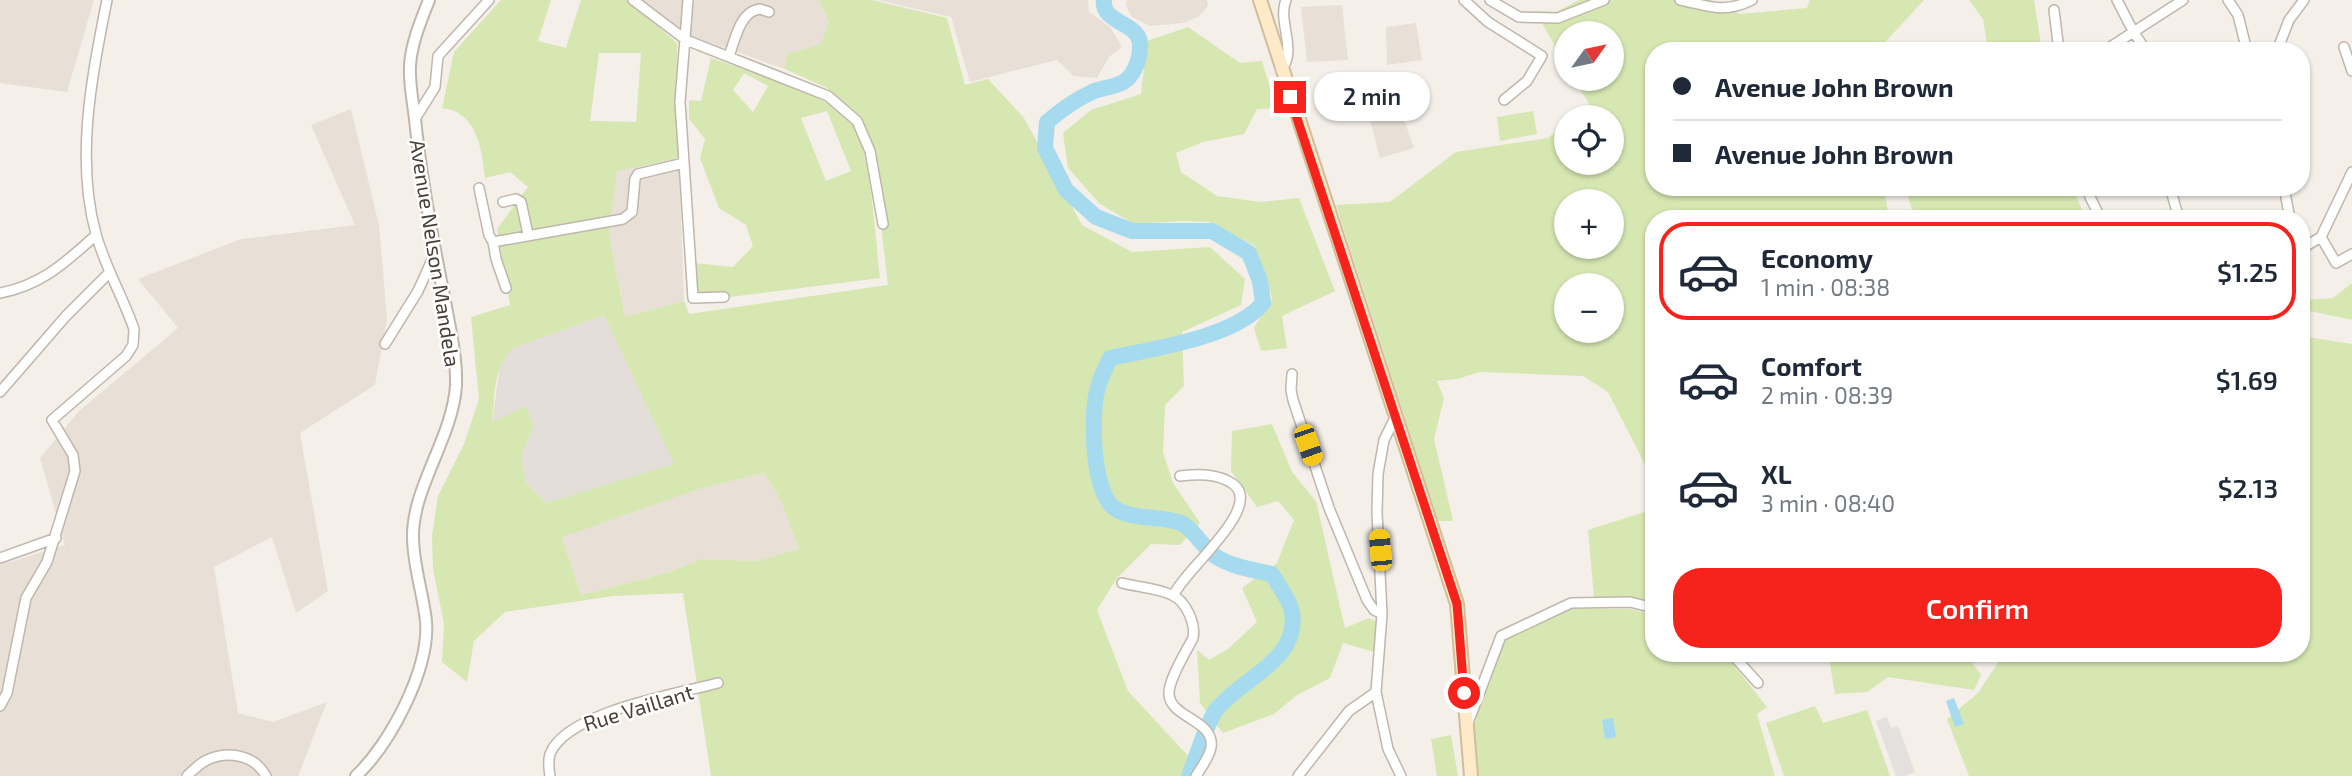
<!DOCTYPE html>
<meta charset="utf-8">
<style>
body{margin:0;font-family:"Exo 2",sans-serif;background:#f6f6f7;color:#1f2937;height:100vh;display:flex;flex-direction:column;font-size:26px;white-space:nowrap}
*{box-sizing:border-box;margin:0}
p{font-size:23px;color:#747a83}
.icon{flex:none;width:38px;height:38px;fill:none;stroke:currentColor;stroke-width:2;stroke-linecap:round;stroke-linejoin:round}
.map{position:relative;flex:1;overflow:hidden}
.side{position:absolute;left:1645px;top:210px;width:665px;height:452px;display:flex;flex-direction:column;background:#fff;border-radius:28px;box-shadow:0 2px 5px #0004}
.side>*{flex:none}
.guide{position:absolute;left:1645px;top:42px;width:665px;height:154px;border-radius:28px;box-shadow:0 2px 5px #0004;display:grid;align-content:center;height:154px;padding:0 28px;background:#fff}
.needle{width:46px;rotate:57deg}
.tools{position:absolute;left:1554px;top:21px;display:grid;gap:14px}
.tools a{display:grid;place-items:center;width:70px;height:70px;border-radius:50%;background:#fff;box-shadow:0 2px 5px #0004;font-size:35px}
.end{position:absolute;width:32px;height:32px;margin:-16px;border:9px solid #f6231d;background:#fff;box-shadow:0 0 0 4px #fff}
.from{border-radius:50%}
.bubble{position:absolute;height:49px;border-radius:24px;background:#fff;box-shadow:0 2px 5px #0004;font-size:23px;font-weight:600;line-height:49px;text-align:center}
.car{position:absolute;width:21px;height:42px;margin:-21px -10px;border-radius:9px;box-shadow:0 0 5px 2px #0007;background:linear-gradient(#f5c518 24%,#345 0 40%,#f5c518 0 76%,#345 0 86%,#f5c518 0)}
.guide b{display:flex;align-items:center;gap:24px;height:66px;font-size:26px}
.guide b+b{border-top:2px solid #e0e1e3}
.guide i{width:18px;height:18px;background:#1f2937}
ul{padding:12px 0 0;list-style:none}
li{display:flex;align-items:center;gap:21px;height:98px;margin:0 14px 10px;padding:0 14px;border:4px solid transparent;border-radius:28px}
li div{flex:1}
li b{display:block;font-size:26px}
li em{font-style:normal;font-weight:600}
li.selected{border-color:#f6231d}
li>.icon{width:63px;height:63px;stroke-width:1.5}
.action{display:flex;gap:14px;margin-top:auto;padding:14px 28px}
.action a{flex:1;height:80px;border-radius:28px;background:#f6231d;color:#fff;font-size:28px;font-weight:600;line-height:80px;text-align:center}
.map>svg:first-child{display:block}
.residential{fill:#e8e0d7}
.industrial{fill:#e4deda}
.green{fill:#d6e7b2;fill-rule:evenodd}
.parking{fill:#e3e0dd}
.water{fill:#a6dbef}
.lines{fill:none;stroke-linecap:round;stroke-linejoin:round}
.river{stroke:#a6dbef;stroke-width:16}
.minor-casing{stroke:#c0b6ab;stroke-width:12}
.tertiary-casing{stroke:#c0b6ab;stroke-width:14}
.secondary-casing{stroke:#d3bd99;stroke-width:16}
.minor{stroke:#fff;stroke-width:9}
.tertiary{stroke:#fff;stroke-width:10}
.secondary{stroke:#feeac9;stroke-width:12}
.route{stroke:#f6231d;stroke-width:9}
.labels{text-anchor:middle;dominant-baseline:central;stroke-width:5;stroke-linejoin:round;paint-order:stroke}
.street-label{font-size:21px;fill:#483f37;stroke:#fff}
</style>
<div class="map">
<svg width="2352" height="776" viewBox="0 0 2352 776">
<rect width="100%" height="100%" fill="#f4efe9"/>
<path class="residential" d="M0,0h94l-27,92 -67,-9z
M641,0h178l10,22 -8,23 -34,9 -2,15 -108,-38z
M877,0h211l1,12 21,15 12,20 -13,10 -12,21 -24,-2 -16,-16 -87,22 -19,-65z
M1127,0h80l1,6 -10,11 -15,6 -33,3 -18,-9 -6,-12z
M1342,5l6,55 -41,2 -6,-55z
M1416,23l6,37 -35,5 -1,-38z
M1399,105l15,43 -34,10 -11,-42z
M351,109l28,116 8,94 -12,66 -75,48 28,158 -32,22 -24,-76 -58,30 24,146 35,9 54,-20 -29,74h-298v-211l65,-20 -25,-87 39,-47 99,-83 -40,-49 103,-40 114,-14 -44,-100z
M679,158l5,143 -59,16 -16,-82 8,-65z
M764,473l17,28 18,48 -44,12 -54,-2 -31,13 -89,23 -19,-59 131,-45z"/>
<path class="industrial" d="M604,315l71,150 -129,38 -21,-22 -4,-25 13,-30 -8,-19 -34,16 7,-51 4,-15 11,-9z"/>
<path class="green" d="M501,0h50l-13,41 28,7 15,-48h46l50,43 2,115 -62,13 -8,64 16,82 59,-16 5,13 199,-29 -16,-138 -15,-34 -30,-25 -42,-19 2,-15 34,-10 8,-22 -10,-22h53l75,18 18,67 23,-6 36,39 58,107 50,27 78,-5 35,32 -4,26 -59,27 2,54 -19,19 -2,47 10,31 27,40 -20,22 -29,-1 -34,34 -20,32 31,81 63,68 -8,17h-472l-28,-183 -70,3 -108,16 -31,29 -7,41 -25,-20 2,-38 -11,-55 -1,-34 6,-39 26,-52 15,-45 -8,-82 39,-12 -13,-76 31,-42 -18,-15 -25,6c-3,-28 -8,-67 -43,-70l12,-56zM599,53h42l-5,69 -46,-1zM604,315l70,149 -128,39 -21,-22 -4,-25 13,-30 -8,-20 -34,16c3,-25 1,-57 22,-74zM764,473l17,28 18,48 -44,12 -54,-2 -31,13 -89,23 -19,-58 131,-46z
M1579,0h131l29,14 68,-6 3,-8h114l-47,51h-223v136h230l4,26 -2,6h-232v263l-46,-90 -25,-16 -103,-4 -23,7 -20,2 7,17 -10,41 19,82h-15l-102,-316 54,-3 66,-50 92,-14 18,-15v40h46v-46h-38l15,-13 -15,-25h38v-46h-46v32l-31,-54 21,1zM1566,201h46v46h-46zM1566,285h46v46h-46z
M1969,0h65l8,51h-54l-5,-32z
M1188,27l52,36 22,-2 14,47 -19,1 -13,25 -41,8 -27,11 5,19 36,24 44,6 38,-4 36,93 -53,25 5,32 -26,3 -7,-23 18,-30 -17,-52 -46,-24 -26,-1 -49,3 -34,-20 -32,-36 -5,-35 28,-23 50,-16 6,-53z
M711,58c36,13 117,35 140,64 21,28 24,118 29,156l-182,23 -4,-38 39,4 20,-21 -7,-21 -27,-17 -19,-50 5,-19 -16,-20v-19l12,1zM744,73l24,13 -15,26 -20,-22zM827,111l24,60 -25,10 -25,-63z
M1533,111l4,23 -37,7 -3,-24z
M1905,187h167l14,32h-171z
M2352,283v37l-51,-11v-9l32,-2z
M2301,336l51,8v432h-383l-22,-57 31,-26 26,-40h297z
M1272,424l20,48 24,29 29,127 24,-10 8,4 -2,30 -32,-9 -13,35 -33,17 -23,19 -51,19 -23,-30 -3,-53 12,10 19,-11 29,-27 -15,-34 35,-25 17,-43 -16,-19 -21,6 -26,-36 1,-40z
M1654,509v94l-60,-6 -6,-67z
M1574,608l57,1 23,6v38h70l43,54 -10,7 18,62h-297l-6,-44 30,-95z
M1834,653h131l16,22 -7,15 -86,-13 -21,15 -32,2 -5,-30z
M1815,706l8,17 44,-13 23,66h-106l-18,-53z
M1451,735l7,41h-21l-6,-37z"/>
<path class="parking" d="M1887,717l4,11 7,-2 17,46 -10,4h-9l-20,-55z"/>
<path class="water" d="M1954,698l10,26 -9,3 -9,-26z
M1613,718l3,19 -11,2 -3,-19z"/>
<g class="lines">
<path class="river" d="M1104,0c-3,23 34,22 36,43 1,15 -6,36 -21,41 -9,4 -18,4 -27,8 -17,8 -31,18 -45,30l-2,26 21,42 30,27 36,14h80l37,22 11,28 3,22c-27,34 -111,46 -153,55 -4,9 -9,19 -12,29 -8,27 -6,101 15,120 14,13 51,9 68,16 11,4 23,26 34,33 17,11 38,14 57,18 6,11 18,26 20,38 8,49 -51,66 -76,98 -10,14 -20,49 -27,66"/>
<g class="minor-casing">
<path id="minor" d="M633,0l53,40 142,56 29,25 13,30 13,73
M688,0l-8,102 13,196 31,-1
M1464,0l24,22 54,34 -15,25 -23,19
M1490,0l29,17 39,1 46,-18
M1680,0c29,6 44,14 72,0
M2117,0l16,31 13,20
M2228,0l10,15 9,36
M2054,10l5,41
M2344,47l8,24
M2104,51l79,-51
M2277,51l12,-31 15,-20
M729,56c6,-16 11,-45 31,-47l9,3
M1281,70c17,-19 -4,-49 5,-70
M415,119l20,-32 3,-31 51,-56
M2088,187l2,10 11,22
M2170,187l9,32
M2284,187l6,32
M479,188l10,47 4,7 130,-23 9,-7 3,-33 3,-5 46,-11
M503,202l13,-3 5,3 7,32
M2321,237l15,26 16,-9
M493,242l3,17 10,29
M2301,249l20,-12 31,-65
M0,293c42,-8 66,-31 96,-58
M385,344l33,-53 17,-38
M1292,374l-1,16 2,10 36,108 38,92 7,10 8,4
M0,392l66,-76 44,-44
M1396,416l-12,24 -6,34 -1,38 5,102 -6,78 12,57 13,27
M0,558l56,-20
M1122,583c15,4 36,5 50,12 14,6 24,29 21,43 -7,14 -25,42 -24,56 1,24 46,26 42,53 -1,9 -10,21 -15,29
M1174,595c9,-24 91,-88 59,-111 -16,-11 -35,-10 -53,-8
M1731,653l27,30
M0,706l7,-13 19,-95 21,-36 28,-91 -2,-16 -21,-35 74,-64 7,-11 1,-16c-11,-32 -29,-62 -38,-95 -21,-76 -4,-158 11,-234
M1468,723l33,-87 70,-33 59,-1 24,6
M187,776c5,-5 11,-11 18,-15 21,-11 49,-7 61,15
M550,776c-1,-6 -2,-16 0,-22 16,-42 127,-60 168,-71
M1298,776l51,-65 27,-19"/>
</g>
<g class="tertiary-casing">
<path id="tertiary" d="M356,776c34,-32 74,-107 70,-155 -3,-28 -13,-56 -13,-84 -1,-49 40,-100 43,-152 1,-30 -7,-60 -12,-89 -12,-59 -23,-117 -29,-177 -2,-17 -6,-36 -5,-53 1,-22 11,-46 19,-66"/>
</g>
<g class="secondary-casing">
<path id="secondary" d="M1260,0l197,604 14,172"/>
</g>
<use href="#minor" class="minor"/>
<use href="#tertiary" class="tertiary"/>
<use href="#secondary" class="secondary"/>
</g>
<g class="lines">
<path class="route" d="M1290,97l167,507 7,89"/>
</g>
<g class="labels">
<g class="street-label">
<text transform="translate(436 253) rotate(81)">Avenue Nelson Mandela</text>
<text transform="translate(638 707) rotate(-17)">Rue Vaillant</text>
</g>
</g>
</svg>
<div class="tools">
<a><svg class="needle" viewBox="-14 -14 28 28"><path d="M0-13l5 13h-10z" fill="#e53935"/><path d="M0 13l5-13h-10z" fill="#747a83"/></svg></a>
<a><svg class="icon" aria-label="locate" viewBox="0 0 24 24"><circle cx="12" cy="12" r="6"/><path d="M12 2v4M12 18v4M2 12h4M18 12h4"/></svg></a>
<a>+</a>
<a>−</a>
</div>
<i class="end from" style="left:1464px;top:693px"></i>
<i class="end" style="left:1290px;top:97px"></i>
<div class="bubble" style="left:1314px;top:72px;width:116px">2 min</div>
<i class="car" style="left:1308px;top:445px;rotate:161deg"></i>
<i class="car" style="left:1380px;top:550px;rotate:355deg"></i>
<div class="guide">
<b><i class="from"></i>Avenue John Brown</b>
<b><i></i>Avenue John Brown</b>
</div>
<section class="side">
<ul>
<li class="selected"><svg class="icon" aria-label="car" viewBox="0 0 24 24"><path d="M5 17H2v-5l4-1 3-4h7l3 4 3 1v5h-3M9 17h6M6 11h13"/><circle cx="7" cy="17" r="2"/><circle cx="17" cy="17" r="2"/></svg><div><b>Economy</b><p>1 min · 08:38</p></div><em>$1.25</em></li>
<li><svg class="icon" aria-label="car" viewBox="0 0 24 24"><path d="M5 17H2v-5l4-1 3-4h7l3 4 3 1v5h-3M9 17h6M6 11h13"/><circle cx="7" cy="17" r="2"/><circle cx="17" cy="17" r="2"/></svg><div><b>Comfort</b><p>2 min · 08:39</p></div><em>$1.69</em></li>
<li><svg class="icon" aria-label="car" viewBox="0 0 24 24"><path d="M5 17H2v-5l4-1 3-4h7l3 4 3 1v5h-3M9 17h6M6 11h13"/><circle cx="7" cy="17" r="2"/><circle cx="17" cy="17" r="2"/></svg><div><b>XL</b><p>3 min · 08:40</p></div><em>$2.13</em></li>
</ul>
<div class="action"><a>Confirm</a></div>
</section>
</div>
